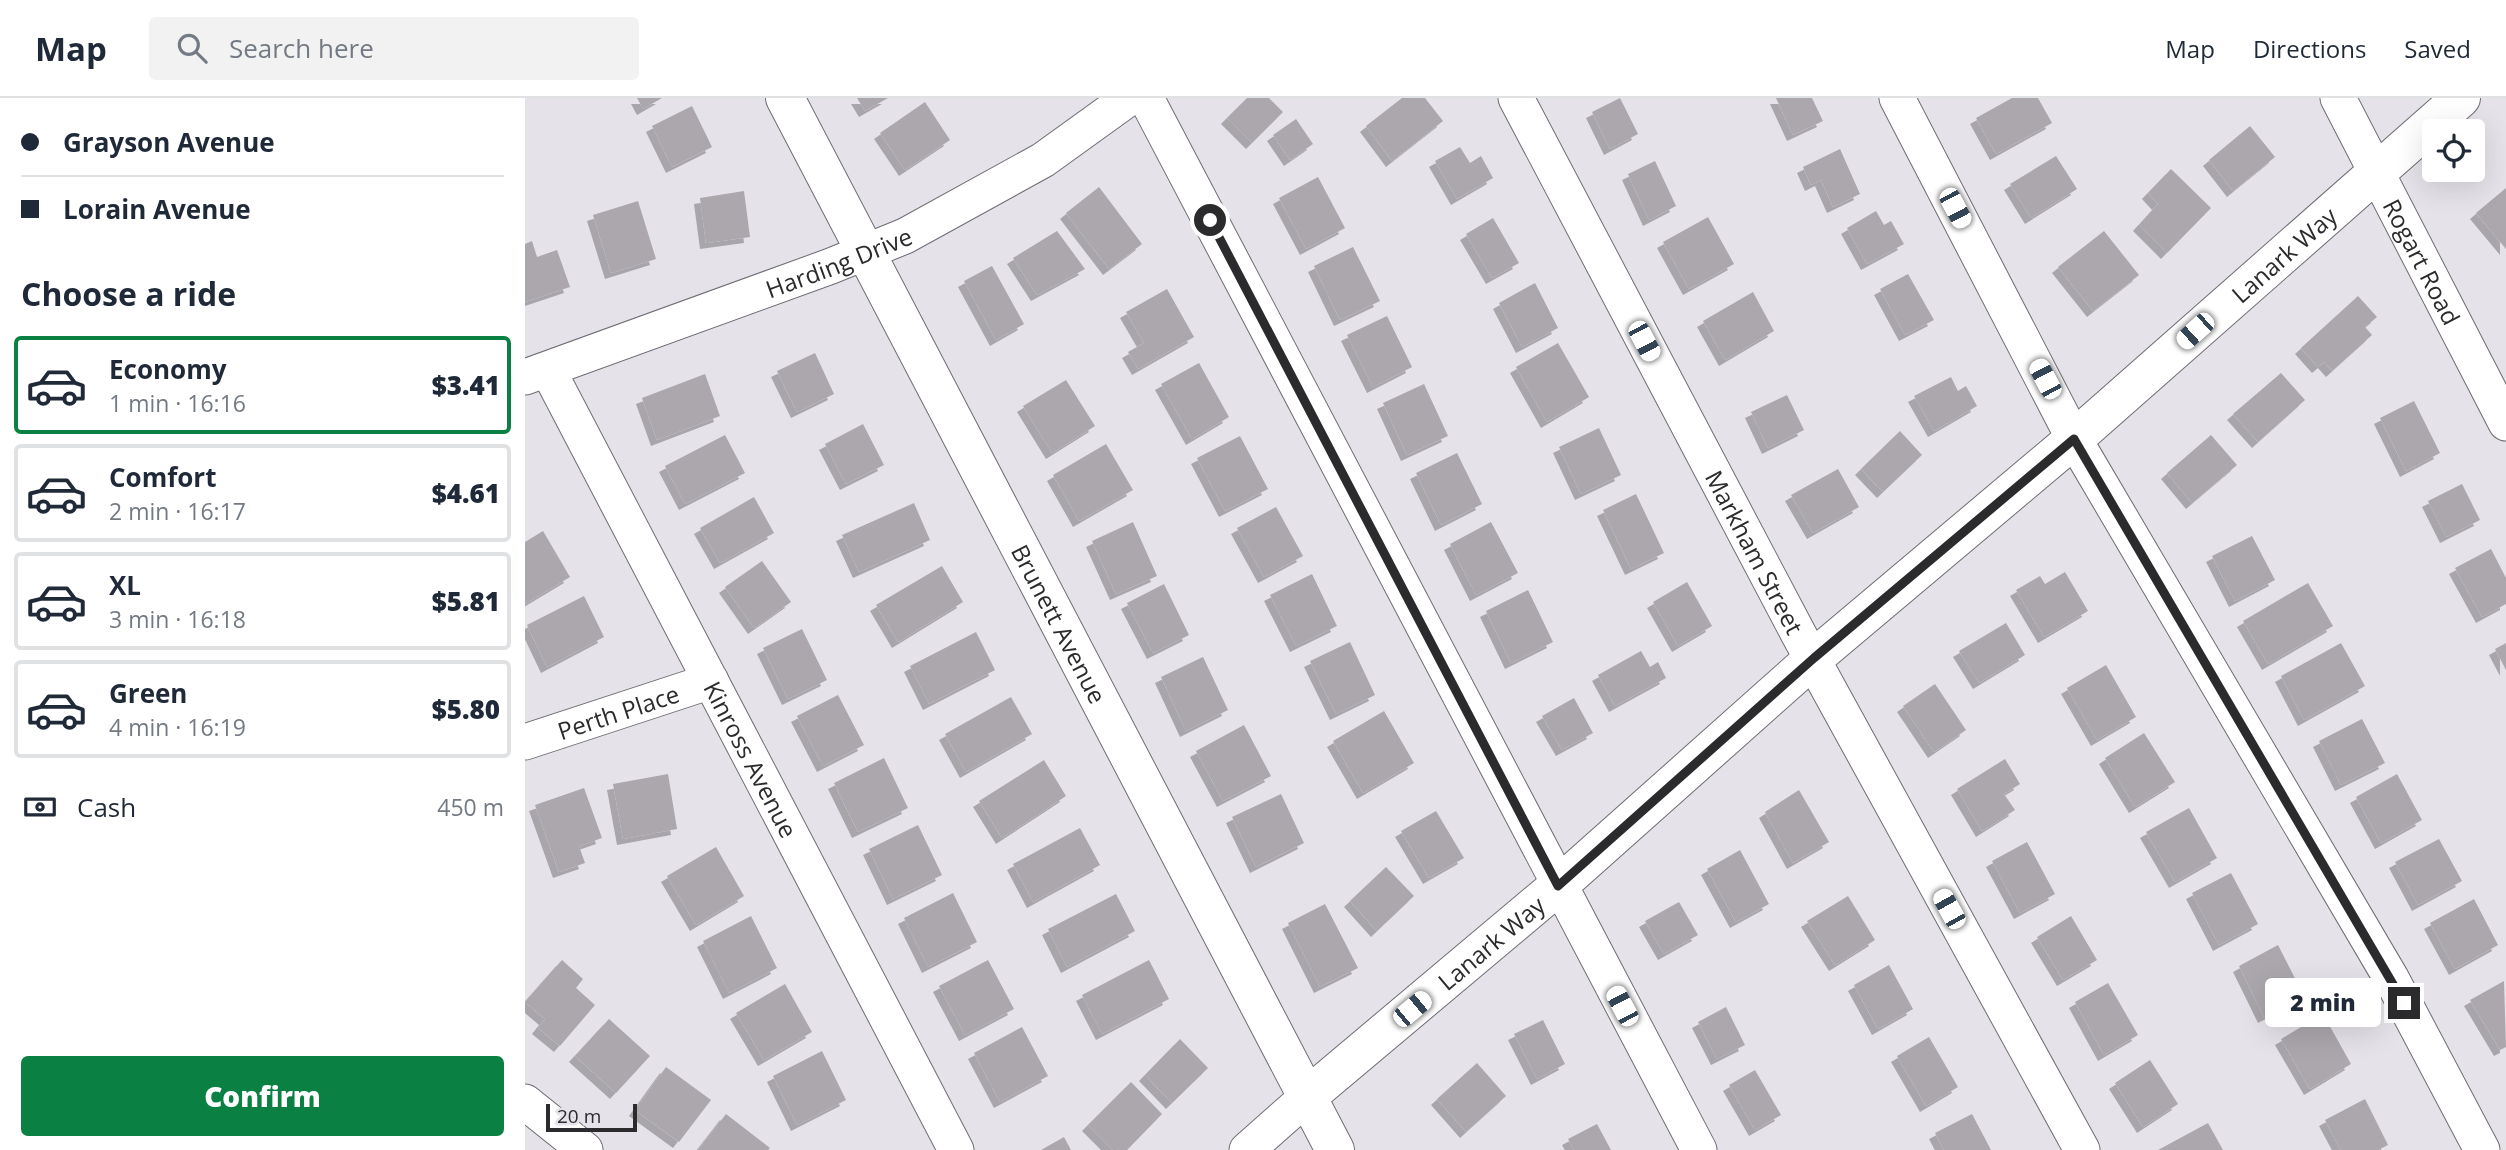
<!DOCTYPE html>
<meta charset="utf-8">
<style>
body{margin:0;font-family:"Open Sans",sans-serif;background:#f2f2f3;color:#1f2937;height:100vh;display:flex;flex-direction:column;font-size:26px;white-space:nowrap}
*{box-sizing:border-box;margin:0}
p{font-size:23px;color:#747a83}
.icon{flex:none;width:38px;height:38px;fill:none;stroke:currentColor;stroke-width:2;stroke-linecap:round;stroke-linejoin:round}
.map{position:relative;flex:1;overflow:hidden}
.panel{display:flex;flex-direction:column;background:#fff;width:525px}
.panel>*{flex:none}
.banner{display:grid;align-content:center;height:154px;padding:0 21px;background:#fff}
.buttons{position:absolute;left:1897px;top:21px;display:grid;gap:14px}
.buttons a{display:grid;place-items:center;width:63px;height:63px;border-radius:7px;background:#fff;box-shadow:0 7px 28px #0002;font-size:35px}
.scale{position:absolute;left:21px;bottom:18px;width:91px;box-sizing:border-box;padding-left:7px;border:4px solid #2b2a2d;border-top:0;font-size:19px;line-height:24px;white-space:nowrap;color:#2b2a2d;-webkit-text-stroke:5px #e5e2e9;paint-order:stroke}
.end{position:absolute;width:32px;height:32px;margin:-16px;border:9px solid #2b2a2d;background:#fff;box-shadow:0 0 0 4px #fff}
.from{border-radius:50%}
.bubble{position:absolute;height:49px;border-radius:7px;background:#fff;box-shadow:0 7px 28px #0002;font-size:23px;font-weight:800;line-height:49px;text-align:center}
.car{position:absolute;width:21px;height:42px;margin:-21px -10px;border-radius:9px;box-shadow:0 0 5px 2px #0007;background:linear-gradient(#fff 24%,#345 0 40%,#fff 0 76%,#345 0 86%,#fff 0)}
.banner b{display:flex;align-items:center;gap:24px;height:66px;font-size:26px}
.banner b+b{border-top:2px solid #e0e1e3}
.banner i{width:18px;height:18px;background:#1f2937}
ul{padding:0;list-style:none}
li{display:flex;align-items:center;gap:21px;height:98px;margin:0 14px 10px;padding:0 7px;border:4px solid #e0e1e3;border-radius:7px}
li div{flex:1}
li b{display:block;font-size:26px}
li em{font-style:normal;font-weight:800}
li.on{border-color:#0b8043}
li>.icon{width:63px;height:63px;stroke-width:1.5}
h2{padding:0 21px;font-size:32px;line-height:84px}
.pay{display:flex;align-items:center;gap:18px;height:77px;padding:0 21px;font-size:26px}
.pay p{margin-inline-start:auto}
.primary-button{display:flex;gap:14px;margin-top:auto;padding:14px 21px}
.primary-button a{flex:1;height:80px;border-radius:7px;background:#0b8043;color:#fff;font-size:28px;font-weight:800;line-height:80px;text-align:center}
header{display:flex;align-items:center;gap:42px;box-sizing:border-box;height:98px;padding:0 35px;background:#fff;border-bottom:2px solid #e0e1e3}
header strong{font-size:33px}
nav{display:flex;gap:38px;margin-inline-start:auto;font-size:24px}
.search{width:490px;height:63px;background:#f2f2f3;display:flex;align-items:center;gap:18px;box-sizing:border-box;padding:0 24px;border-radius:7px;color:#747a83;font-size:26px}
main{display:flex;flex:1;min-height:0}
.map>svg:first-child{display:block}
.building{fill:#aba7ad;filter:url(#shadow)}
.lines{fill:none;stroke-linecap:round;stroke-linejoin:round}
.minor-casing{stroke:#6f6c73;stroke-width:37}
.tertiary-casing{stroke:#6f6c73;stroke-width:40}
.minor{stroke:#fff;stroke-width:35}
.tertiary{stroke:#fff;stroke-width:38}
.route{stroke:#2b2a2d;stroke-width:9}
.labels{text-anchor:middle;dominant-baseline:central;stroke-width:7;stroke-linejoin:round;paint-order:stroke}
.street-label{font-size:24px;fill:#2b2a2d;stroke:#e5e2e9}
</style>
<header>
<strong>Map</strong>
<div class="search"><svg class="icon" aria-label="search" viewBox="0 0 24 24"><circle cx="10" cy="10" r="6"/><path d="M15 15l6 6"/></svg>Search here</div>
<nav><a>Map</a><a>Directions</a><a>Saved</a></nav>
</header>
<main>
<section class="panel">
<div class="banner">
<b><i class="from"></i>Grayson Avenue</b>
<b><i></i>Lorain Avenue</b>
</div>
<h2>Choose a ride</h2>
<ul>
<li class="on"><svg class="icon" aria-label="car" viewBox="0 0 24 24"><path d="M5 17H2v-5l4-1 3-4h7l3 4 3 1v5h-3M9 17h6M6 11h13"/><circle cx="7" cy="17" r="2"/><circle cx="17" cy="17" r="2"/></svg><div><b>Economy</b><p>1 min · 16:16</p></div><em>$3.41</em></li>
<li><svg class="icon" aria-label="car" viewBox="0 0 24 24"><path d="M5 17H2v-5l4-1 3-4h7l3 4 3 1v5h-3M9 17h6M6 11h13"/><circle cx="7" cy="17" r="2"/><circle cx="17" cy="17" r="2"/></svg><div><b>Comfort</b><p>2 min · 16:17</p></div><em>$4.61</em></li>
<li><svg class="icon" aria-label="car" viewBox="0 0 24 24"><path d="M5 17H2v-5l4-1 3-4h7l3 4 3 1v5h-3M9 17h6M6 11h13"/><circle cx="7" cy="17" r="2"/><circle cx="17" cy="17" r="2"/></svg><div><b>XL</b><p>3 min · 16:18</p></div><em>$5.81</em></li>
<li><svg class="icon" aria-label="car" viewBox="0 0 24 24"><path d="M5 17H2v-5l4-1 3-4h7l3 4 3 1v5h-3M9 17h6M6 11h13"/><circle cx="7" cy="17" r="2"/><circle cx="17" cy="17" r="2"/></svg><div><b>Green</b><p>4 min · 16:19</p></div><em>$5.80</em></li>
</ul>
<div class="pay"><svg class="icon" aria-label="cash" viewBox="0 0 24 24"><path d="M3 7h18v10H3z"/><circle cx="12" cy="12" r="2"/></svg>Cash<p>450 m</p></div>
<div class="primary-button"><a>Confirm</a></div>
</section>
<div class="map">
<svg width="1981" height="1052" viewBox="0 0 1981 1052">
<defs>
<filter id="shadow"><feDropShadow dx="-6" dy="6" stdDeviation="0" flood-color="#0004"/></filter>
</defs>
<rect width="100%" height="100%" fill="#e5e2e9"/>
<path class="building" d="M112,0h25l-19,11z
M332,0h31l-23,13z
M722,0h22l14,14 -31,31 -25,-25z
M877,0h23l18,23 -51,40 -26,-35z
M1095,0l18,36 -28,15 -18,-37z
M1251,0h36l11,23 -30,14z
M1487,0h26l14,25 -56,31 -20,-36z
M400,4l25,38 -45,30 -25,-37z
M167,8l20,41 -40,20 -20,-41z
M771,21l17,25 -23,16 -17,-25z
M1725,28l25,31 -42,34 -24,-31z
M935,49l10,16 11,-7 12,22 -36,21 -22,-38z
M1315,51l20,45 -27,13 -12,-27 -10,5 -8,-18z
M1531,58l21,33 -46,29 -21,-34z
M1130,63l21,45 -27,14 -21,-46z
M1646,71l40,39 -44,45 -28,-28 19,-21 -10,-11z
M793,79l27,51 -39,21 -27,-51z
M574,89l43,57 -33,25 -43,-56z
M1981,90v61l-30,-36z
M219,93l6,46 -44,6 -6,-45z
M113,103l18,58 -45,14 -18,-58z
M1351,113l8,14 7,-4 13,23 -37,20 -20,-36z
M1183,119l26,47 -45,25 -26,-47z
M968,120l26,45 -27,15 -26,-44z
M532,133l28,38 -48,26 -24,-37z
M1579,133l35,44 -46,36 -35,-44z
M7,143l5,16 20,-7 13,37 -45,15v-58z
M828,149l27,54 -40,19 -26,-54z
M467,168l32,58 -28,16 -32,-59z
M1383,176l26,46 -29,15 -25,-46z
M1010,185l23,45 -36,19 -23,-44z
M642,191l27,48 -56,32 -10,-17 16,-9 -18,-31z
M1228,194l21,39 -49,29 -22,-39z
M1833,198l19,21 -12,10 7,8 -40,36 -8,-9 -6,5 -17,-19z
M862,218l25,51 -39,20 -26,-52z
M1033,245l31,54 -42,25 -31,-55z
M290,255l19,41 -37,18 -20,-41z
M674,265l30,54 -37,22 -31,-55z
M1756,275l24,27 -47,42 -25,-28z
M180,276l15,42 -63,24 -15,-42z
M1426,279l7,14 8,-5 11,20 -43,25 -20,-35z
M541,282l29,46 -43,27 -29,-47z
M899,286l24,52 -41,19 -24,-52z
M1262,297l17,35 -36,18 -17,-36z
M1889,303l26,52 -34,18 -26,-53z
M338,326l21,41 -38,19 -21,-40z
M1074,330l22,47 -40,19 -22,-47z
M1375,333l22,24 -39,37 -22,-23z
M200,337l20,38 -60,31 -20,-38z
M1686,337l26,30 -45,38 -25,-30z
M715,338l28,53 -43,22 -28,-53z
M581,346l27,46 -54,31 -26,-46z
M932,355l25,51 -41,21 -25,-52z
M1313,371l21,38 -46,26 -22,-38z
M1937,386l18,36 -34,17 -18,-36z
M1111,396l28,59 -33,16 -28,-59z
M229,399l20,36 -54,30 -20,-35z
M389,405l16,37 -71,32 -17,-37z
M751,409l27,49 -39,21 -27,-49z
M608,424l24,54 -41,18 -24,-53z
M966,424l27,51 -42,22 -26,-51z
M18,433l27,46 -45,27v-62z
M1727,438l23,44 -40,21 -23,-45z
M1966,451l15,29v26l-24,13 -27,-49z
M237,463l29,41 -37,26 -29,-41z
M417,468l21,36 -65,40 -22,-37z
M1540,474l23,39 -44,26 -28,-47 24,-14 5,8z
M787,476l25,52 -41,20 -26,-51z
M1162,484l25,44 -34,20 -25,-44z
M1783,485l25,43 -65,38 -25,-43z
M639,486l25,51 -36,18 -26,-50z
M1003,492l25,52 -42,21 -25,-52z
M59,498l20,41 -57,30 -20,-42z
M1481,525l19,32 -46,28 -20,-32z
M277,531l25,51 -39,19 -25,-51z
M451,534l19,38 -66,34 -19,-38z
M825,544l25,53 -39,19 -26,-53z
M1816,545l24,43 -61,34 -23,-44z
M1981,545v27l-11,-21z
M1116,553l9,16 8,-5 8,16 -51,28 -17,-31z
M678,559l25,53 -42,21 -25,-54z
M1581,567l30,52 -39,23 -30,-52z
M1410,586l31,46 -32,22 -31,-46z
M313,597l26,50 -41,21 -26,-50z
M486,599l21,37 -66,38 -21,-38z
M1049,600l19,35 -31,17 -20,-34z
M859,613l30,52 -51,30 -30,-52z
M1837,621l23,44 -44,22 -22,-44z
M719,627l27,51 -48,25 -27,-50z
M1619,635l31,49 -40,25 -30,-49z
M359,660l24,50 -50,24 -24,-49z
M1480,661l15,25 -16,10 11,16 -33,21 -25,-42z
M519,662l22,36 -64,42 -23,-37z
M143,676l9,55 -54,10 -10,-55z
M1872,676l25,46 -41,23 -25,-46z
M59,690l18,50 -23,8 6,17 -26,9 -24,-67z
M1274,692l30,52 -36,21 -28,-51z
M756,696l23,49 -48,24 -24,-50z
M1664,710l28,50 -42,24 -29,-50z
M911,713l28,47 -35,20 -28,-47z
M393,727l24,50 -49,24 -24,-50z
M555,730l20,37 -67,37 -20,-38z
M1914,741l23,42 -44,24 -23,-43z
M1502,744l28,52 -35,19 -28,-52z
M191,749l28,49 -48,29 -29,-49z
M1215,752l29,54 -33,18 -29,-53z
M861,769l28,29 -37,35 -27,-30z
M1706,775l27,51 -39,21 -27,-52z
M428,795l24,49 -49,25 -24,-49z
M591,796l19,37 -68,36 -19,-38z
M1323,798l27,44 -40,25 -28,-44z
M1949,801l24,46 -43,24 -25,-46z
M1154,804l19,33 -34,19 -19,-33z
M800,806l33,64 -38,19 -32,-64z
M226,818l26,52 -48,25 -26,-52z
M1546,818l26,44 -34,20 -26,-43z
M1753,847l26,51 -40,21 -25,-51z
M37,862l21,19 -7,9 19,17 -35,41 -22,-18 7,-9 -20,-17z
M463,862l26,49 -49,26 -26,-49z
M624,862l20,39 -67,35 -20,-39z
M1364,867l24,44 -35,20 -24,-44z
M1979,883l2,66 -6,3 -30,-50z
M1583,885l30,52 -34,20 -29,-53z
M260,886l27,48 -48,28 -28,-47z
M1201,909l19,38 -28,14 -19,-37z
M1798,916l28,50 -41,25 -29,-50z
M84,921l41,37 -34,37 -41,-37z
M1018,922l22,44 -28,15 -23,-45z
M497,929l26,49 -48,26 -26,-49z
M1404,939l29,50 -32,19 -29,-50z
M655,941l28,29 -36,35 -27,-28z
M297,953l24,49 -49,25 -24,-49z
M1625,962l28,44 -35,23 -28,-44z
M952,965l29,33 -40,36 -29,-33z
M141,969l45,33 -32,42 -44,-32z
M1230,972l26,45 -26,15 -26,-45z
M606,984l31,32 -35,36h-14l-25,-25z
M1840,1001l23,46 -10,5h-37l-16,-30z
M201,1016l44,34 -2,2h-70z
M1447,1016l19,36h-47l-9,-17z
M1683,1025l15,27h-65z
M1072,1026l14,26h-37l-6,-11z
M539,1039l7,13h-30z"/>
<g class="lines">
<g class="minor-casing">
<g id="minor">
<path d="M621,0l553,1052"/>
<path id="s1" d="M991,0l282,535 284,517"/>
<path d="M1372,0l177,341 317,539 91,172"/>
<path id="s2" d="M1813,0l168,325"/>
<path id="s3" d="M23,272l408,780"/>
<path id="s4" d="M0,279l306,-111 74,-30 138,-76 86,-62"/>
<path id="s5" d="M0,644l186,-61"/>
<path d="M0,1004l60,48"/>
<path d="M722,1052l60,-53"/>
</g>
</g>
<g class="tertiary-casing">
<g id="tertiary">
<path id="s6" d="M260,0l550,1052"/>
<path id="s7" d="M782,999l251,-211 256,-228 260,-219 387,-341"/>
</g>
</g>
<use href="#minor" class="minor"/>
<use href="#tertiary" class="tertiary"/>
</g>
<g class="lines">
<path class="route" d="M685,122l348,666 256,-228 260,-219 330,564"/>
</g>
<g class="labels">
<g class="street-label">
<text stroke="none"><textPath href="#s7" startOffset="1290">Lanark Way</textPath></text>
<text stroke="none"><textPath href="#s4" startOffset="334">Harding Drive</textPath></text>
<text stroke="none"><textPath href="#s2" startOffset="184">Rogart Road</textPath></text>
<text stroke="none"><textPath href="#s1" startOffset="513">Markham Street</textPath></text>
<text stroke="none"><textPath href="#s6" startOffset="593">Brunett Avenue</textPath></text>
<text stroke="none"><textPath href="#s5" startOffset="98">Perth Place</textPath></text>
<text stroke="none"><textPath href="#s3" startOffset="439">Kinross Avenue</textPath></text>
<text stroke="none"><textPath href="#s7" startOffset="240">Lanark Way</textPath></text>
</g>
</g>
</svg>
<div class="buttons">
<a><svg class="icon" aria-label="locate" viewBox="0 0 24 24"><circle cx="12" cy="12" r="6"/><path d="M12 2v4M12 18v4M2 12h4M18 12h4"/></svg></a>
</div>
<div class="scale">20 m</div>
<i class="end from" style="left:685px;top:122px"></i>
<i class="end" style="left:1879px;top:905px"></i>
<div class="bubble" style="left:1740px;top:880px;width:116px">2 min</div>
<i class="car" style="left:1430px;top:110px;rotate:152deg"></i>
<i class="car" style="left:1670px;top:233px;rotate:228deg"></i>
<i class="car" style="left:1119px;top:243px;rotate:152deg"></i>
<i class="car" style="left:1520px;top:281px;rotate:332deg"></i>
<i class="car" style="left:1424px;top:811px;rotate:331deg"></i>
<i class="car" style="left:1097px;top:908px;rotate:332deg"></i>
<i class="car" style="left:887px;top:911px;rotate:50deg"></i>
</div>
</main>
